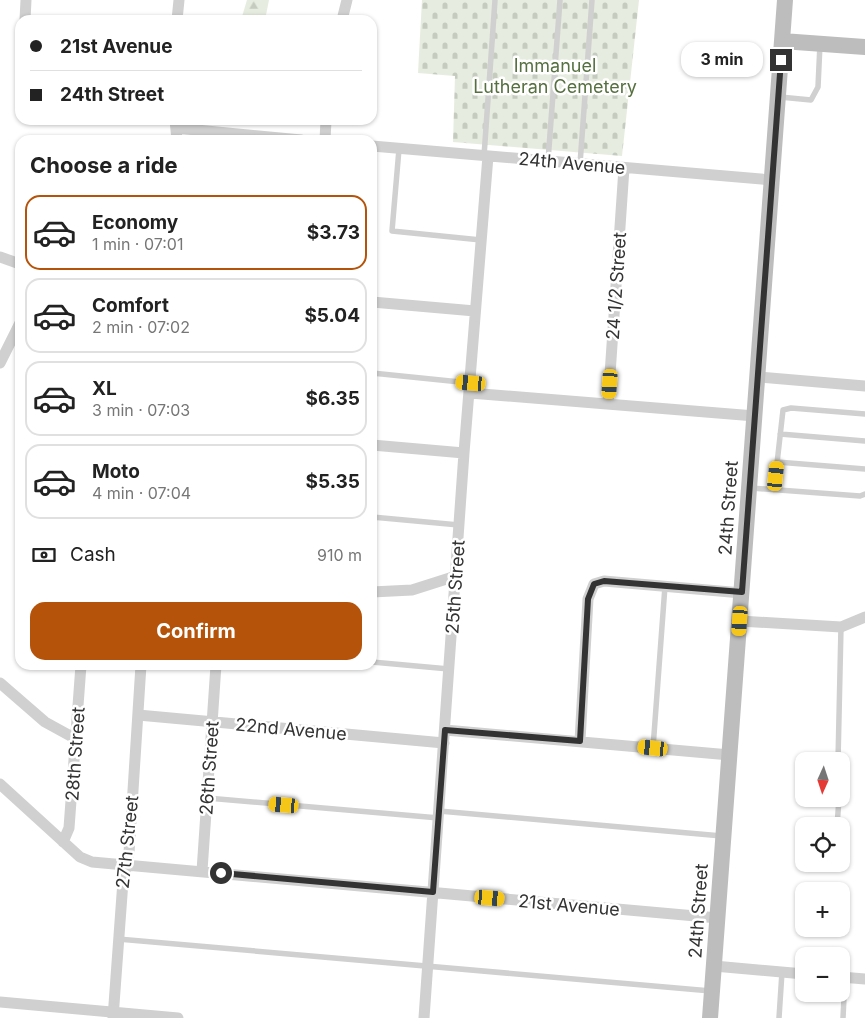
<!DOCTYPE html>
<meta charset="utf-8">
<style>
body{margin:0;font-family:Inter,sans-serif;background:#f2f2f2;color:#222;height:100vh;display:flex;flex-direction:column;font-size:19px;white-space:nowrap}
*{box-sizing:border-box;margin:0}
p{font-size:16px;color:#767676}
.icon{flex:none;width:28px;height:28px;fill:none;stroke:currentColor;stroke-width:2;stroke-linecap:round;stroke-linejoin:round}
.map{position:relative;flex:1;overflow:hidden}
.sheet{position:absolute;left:15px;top:135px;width:362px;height:535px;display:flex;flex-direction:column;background:#fff;border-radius:15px;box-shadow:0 1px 4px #0004}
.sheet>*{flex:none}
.top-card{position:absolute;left:15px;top:15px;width:362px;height:110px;border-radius:15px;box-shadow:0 1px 4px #0004;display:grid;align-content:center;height:110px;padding:0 15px;background:#fff}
.needle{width:32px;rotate:183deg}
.buttons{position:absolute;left:795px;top:752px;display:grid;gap:10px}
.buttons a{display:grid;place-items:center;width:55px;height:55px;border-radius:10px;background:#fff;box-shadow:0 1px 4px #0004;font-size:25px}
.end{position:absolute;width:22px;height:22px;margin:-11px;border:6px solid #333;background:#fff;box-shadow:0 0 0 2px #fff}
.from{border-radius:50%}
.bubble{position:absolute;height:35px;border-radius:15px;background:#fff;box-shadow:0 1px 4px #0004;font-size:16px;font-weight:700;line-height:35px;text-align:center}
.car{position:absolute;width:15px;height:30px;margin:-15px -8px;border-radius:6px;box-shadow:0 0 4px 1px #0007;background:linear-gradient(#f5c518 24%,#345 0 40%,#f5c518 0 76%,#345 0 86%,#f5c518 0)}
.top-card b{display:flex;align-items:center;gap:18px;height:48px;font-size:19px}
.top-card b+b{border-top:1px solid #e0e0e0}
.top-card i{width:12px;height:12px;background:#222}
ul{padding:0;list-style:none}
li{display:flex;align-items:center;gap:15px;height:75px;margin:0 10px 8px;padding:0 5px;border:2px solid #e0e0e0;border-radius:15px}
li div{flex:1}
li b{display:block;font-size:19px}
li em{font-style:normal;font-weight:700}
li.active{border-color:#b45309}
li>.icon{width:45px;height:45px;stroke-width:1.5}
h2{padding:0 15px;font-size:22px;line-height:60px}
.pay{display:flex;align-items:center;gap:12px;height:55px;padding:0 15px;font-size:19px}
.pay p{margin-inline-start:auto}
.button{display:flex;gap:10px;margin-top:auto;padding:10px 15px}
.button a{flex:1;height:58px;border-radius:15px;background:#b45309;color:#fff;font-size:20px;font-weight:700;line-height:58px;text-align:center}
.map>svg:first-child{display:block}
.forest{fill:url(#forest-firs)}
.cemetery{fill:url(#cemetery-stones)}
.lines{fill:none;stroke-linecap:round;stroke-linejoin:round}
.lane{stroke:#d0d0d0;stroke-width:5.5}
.street{stroke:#d0d0d0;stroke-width:11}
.secondary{stroke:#bdbdbd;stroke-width:16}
.route{stroke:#333;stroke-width:6}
.labels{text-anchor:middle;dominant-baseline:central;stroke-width:5;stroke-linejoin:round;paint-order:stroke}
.park-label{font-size:18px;fill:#56703f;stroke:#fff}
.street-label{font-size:18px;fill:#333;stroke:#fff}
</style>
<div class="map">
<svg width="865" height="1018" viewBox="0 0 865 1018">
<defs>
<pattern id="forest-firs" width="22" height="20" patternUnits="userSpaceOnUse" patternTransform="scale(1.25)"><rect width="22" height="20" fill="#e6ecdf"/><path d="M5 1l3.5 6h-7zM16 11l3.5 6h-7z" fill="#c6cbc0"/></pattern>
<pattern id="cemetery-stones" width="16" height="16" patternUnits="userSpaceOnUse" patternTransform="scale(1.25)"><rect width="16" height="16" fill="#e6ecdf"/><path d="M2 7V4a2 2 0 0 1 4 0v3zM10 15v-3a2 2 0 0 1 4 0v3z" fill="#c6cbc0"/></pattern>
</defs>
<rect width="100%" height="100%" fill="#fff"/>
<path class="forest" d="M247,0h22l-4,20h-24z"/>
<path class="cemetery" d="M422,0h217l-17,156 -169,-14 2,-66 -37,-3z"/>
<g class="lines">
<path class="lane" d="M780,97l31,3 7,-13 2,-43
M399,149l-7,82 89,9
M484,156l11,-156
M548,161l12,-161
M580,164l12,-164
M372,373l98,10
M780,434l85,7
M777,462l88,7
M751,488l109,8 5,-2
M774,490l9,-80 8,-2 74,6
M372,517l87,8
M372,662l77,7
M653,748l12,-162
M838,761l3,-134
M207,798l232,20
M439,811l283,25
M837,826l2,-27
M118,939l593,52
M779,1018l3,-46
M843,1018l2,-41"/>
<path class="street" d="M25,20l1,-20
M177,20l2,-20
M342,20l5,-20
M175,120l2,20
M176,128l125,12
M325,140l1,-20
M372,146l400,34
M0,257l20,7
M372,302l103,9
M0,363l20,-40
M758,377l107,9
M470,393l285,23
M608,404l16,-236
M372,445l92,8
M372,592l40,-2 44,-14
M740,621l101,6 24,-10
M0,683l45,39 31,17
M138,715l306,28
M445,730l285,25
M580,741l8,-142 6,-15 10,-3 138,12
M0,784l80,73 12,5 626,56
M63,842l6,-14 12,-163
M202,871l14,-206
M714,966l90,8
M841,977l24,2
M0,1002l178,16
M113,1018l10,-137 6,-28 12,-188
M424,1018l40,-565 24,-297"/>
<path class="secondary" d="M782,41l83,6
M710,1018l75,-1018"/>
</g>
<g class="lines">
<path class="route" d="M221,873l212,19 12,-162 135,11 8,-142 6,-15 10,-3 138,11 39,-532"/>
</g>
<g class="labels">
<g class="park-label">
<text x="555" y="65">Immanuel<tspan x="555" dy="21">Lutheran Cemetery</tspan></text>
</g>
<g class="street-label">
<text transform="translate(572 163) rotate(5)">24th Avenue</text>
<text transform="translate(616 286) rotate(-86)">24 1/2 Street</text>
<text transform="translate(728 508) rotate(-86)">24th Street</text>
<text transform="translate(455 587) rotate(-86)">25th Street</text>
<text transform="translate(291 729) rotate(5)">22nd Avenue</text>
<text transform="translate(75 754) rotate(-86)">28th Street</text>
<text transform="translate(209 768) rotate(-86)">26th Street</text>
<text transform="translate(127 842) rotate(-84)">27th Street</text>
<text transform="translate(569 905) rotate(5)">21st Avenue</text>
<text transform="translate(698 911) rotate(-86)">24th Street</text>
</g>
</g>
</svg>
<div class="buttons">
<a><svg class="needle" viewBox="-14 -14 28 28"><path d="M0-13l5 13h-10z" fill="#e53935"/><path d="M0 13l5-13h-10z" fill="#767676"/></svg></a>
<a><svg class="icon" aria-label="locate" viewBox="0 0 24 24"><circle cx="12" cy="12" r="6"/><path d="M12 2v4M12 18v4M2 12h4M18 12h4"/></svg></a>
<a>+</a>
<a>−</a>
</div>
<i class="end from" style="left:221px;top:873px"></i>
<i class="end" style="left:781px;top:60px"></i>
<div class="bubble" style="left:681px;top:42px;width:82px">3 min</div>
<i class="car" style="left:471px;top:383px;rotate:275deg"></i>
<i class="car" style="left:610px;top:384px;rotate:184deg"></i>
<i class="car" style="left:776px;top:476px;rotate:6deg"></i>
<i class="car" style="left:740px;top:621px;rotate:184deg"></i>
<i class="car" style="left:653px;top:748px;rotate:276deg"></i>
<i class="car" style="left:284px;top:805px;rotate:275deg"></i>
<i class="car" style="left:490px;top:898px;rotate:95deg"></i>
<div class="top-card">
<b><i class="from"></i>21st Avenue</b>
<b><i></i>24th Street</b>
</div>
<section class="sheet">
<h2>Choose a ride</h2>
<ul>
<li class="active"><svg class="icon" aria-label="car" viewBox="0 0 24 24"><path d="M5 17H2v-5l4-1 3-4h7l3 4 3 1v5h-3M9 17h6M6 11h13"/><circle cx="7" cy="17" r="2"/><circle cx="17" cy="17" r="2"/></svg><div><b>Economy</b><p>1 min · 07:01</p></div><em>$3.73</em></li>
<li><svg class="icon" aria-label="car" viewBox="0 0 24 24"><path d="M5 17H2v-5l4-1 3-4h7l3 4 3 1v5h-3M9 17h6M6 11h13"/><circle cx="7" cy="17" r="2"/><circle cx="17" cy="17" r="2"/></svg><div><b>Comfort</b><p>2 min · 07:02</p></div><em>$5.04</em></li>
<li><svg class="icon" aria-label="car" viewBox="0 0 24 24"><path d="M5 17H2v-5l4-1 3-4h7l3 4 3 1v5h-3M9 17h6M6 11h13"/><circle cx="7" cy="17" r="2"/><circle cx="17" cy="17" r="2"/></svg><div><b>XL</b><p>3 min · 07:03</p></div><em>$6.35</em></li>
<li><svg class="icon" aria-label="car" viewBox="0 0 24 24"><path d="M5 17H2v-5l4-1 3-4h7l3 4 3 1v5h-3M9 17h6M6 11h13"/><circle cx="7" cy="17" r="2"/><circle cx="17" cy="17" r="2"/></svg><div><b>Moto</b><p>4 min · 07:04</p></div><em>$5.35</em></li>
</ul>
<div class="pay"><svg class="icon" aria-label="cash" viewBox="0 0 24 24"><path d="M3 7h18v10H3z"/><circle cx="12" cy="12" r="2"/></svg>Cash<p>910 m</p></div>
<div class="button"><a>Confirm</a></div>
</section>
</div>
